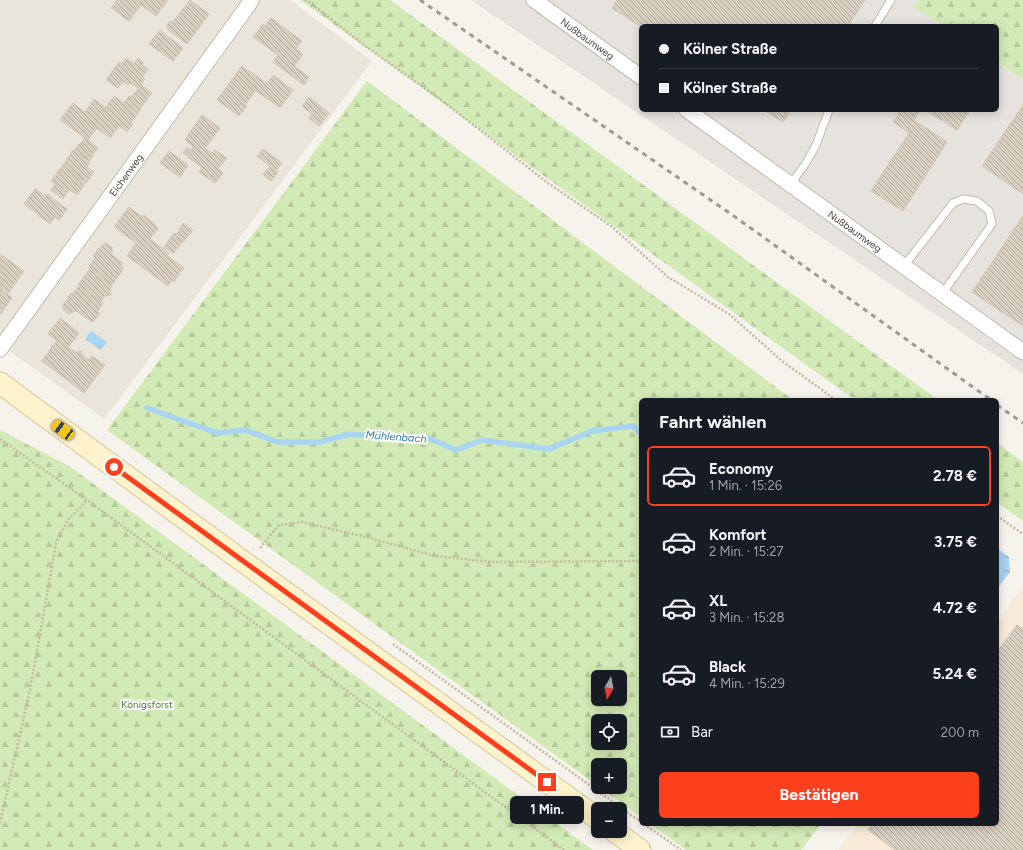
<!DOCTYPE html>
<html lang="de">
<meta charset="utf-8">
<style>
body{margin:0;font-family:Figtree,sans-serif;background:#242831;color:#f1f3f6;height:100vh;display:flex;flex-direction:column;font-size:15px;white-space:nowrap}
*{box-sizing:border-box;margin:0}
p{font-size:13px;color:#9ea1a6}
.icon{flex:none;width:22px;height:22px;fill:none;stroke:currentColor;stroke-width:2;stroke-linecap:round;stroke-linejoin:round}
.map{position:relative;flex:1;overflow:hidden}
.details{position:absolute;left:639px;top:398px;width:360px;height:428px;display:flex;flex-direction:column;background:#171b24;border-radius:6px;box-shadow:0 2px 10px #0003}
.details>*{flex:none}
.banner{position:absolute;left:639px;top:24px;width:360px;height:88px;border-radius:6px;box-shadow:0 2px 10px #0003;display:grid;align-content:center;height:88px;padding:0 20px;background:#171b24}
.needle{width:26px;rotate:190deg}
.tools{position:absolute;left:591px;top:670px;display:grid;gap:8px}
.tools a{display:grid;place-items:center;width:36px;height:36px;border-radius:6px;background:#171b24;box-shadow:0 2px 10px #0003;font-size:20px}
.end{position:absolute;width:18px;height:18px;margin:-9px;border:5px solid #fc3f1d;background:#fff;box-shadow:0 0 0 2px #fff}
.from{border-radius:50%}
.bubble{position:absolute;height:28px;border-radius:6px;background:#171b24;box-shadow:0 2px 10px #0003;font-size:13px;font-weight:700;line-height:28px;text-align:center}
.car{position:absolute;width:12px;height:24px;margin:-12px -6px;border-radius:5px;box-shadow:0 0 3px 1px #0007;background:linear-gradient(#f5c518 24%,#345 0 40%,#f5c518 0 76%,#345 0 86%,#f5c518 0)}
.banner b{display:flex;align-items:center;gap:14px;height:38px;font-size:15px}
.banner b+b{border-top:1px solid #363941}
.banner i{width:10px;height:10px;background:#f1f3f6}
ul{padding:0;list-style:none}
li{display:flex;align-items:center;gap:12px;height:60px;margin:0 8px 6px;padding:0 12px;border:2px solid transparent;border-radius:6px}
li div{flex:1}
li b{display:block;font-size:15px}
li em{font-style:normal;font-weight:700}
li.current{border-color:#fc3f1d}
li>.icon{width:36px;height:36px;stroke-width:1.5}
h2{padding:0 20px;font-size:18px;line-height:48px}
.pay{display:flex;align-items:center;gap:10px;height:44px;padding:0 20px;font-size:15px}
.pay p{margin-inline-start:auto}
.primary-button{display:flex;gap:8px;margin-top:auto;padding:8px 20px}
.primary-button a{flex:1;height:46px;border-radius:6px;background:#fc3f1d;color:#fff;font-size:16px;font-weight:700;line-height:46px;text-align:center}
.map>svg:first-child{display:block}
.residential{fill:#eae5da}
.commercial{fill:#f7ead8}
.industrial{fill:#e6e2dd}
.forest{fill:url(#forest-firs);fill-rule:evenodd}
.water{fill:url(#water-ripples)}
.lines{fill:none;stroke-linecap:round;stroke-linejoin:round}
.stream{stroke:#a9d4f2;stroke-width:5.5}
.building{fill:url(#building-back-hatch);stroke:#d3c7b4}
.lane-casing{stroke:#c2bbae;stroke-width:9}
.street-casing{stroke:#c2bbae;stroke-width:17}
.secondary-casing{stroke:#d6c79b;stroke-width:23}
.path{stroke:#c4b79f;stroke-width:2.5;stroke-dasharray:2 2;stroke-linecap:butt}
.lane{stroke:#fff;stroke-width:7}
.street{stroke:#fff;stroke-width:15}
.secondary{stroke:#fff3cd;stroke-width:21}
.rail{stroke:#9a9a9a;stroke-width:3;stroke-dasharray:5 5;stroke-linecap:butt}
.route{stroke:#fc3f1d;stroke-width:5}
.labels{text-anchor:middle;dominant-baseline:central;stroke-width:4;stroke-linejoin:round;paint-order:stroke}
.street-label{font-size:10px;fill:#4b4439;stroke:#fff}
.park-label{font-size:10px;fill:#4a7f2a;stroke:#fff}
.water-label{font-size:11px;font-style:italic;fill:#2e7ab2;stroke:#fff}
</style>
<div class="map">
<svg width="1023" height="850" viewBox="0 0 1023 850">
<defs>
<pattern id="forest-firs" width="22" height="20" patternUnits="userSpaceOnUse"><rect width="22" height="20" fill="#d2eab5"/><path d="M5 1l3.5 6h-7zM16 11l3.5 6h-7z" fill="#b6ca9c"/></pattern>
<pattern id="water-ripples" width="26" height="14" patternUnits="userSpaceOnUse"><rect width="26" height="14" fill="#a9d4f2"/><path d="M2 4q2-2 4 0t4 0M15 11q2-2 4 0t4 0" fill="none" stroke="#8caec5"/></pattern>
<pattern id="building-back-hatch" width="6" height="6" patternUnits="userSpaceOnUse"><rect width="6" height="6" fill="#d8cfc1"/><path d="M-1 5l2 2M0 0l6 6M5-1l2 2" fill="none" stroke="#b1aa9e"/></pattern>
</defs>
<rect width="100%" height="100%" fill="#f6f3ec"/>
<path class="residential" d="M0,0h290l82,61 -268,358 -104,-75z"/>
<path class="commercial" d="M1023,586v264h-184l19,-26h139v-200z"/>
<path class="industrial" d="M471,0h447l-4,7 29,19h-302v84h356v-49l26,18v295z"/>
<path class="forest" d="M300,0h90l548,400h-83z
M918,0h105v79l-26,-18v-35h-54l-29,-19z
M367,81l426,319h-152v417l-42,-30h21v-22h-22v21l-491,-356zM598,677h22v22h-22zM598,721h22v22h-22z
M0,430l69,36 524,384h-593z
M997,443l26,19v59l-26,-19z
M650,824h171l-20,26h-115z"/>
<path class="water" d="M91,331l16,11 -6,8 -16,-11z
M997,548l12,9 1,15 -13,17z"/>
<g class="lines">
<path class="stream" d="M147,408l70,25 28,-3 33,12h42l29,-8 53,4h26l28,12 26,-10 67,9 43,-18 41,-5 8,8"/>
</g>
<path class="building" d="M117,0h24l-3,3 3,2 -12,16 -18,-13z
M141,0h27l-12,16 -18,-13z
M190,0l19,14 -22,30 -20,-15 2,-2 -3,-1 4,-5 3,1z
M617,0h248l-17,26h-207v1l-29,-19z
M271,18l31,23 -6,7 7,6 -14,20 -16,-12 5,-7 -25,-18 10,-13 2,2z
M160,30l6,5 -10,14 -7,-5z
M166,35l17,13 -10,13 -17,-12z
M126,58l8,6 4,-6 5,4 -1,3 6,4 -6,8 3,2 -7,9 -8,-5 -2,2 -5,-3 -5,6 -12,-8 13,-18 3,2z
M242,66l16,11 -7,10 5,3 -11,15 2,1 -8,10 -22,-16z
M294,66l15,11 -5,8 -15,-11z
M273,75l20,15 -13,18 -29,-21 7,-10 9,7z
M141,85l11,8 -10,13 -11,-8z
M114,96l24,17 -7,9 2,1 -6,9 -25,-19z
M129,96l13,10 -4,7 -14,-10z
M309,97l20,16 -10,13 -10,-8 3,-4 -10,-8z
M94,99l12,9 -4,5 17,13 -9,12 -28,-21z
M73,103l12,9 -3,5 15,11 -9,12 -28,-20z
M1023,105v89l-41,-28z
M764,110h27l-8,12z
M901,110h19l-6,10 33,22 -44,69 -32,-20 38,-58 -16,-11z
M925,110h45l-13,20z
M202,115l18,13 -15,20 7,5 3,-3 12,8 -9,11 5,4 -8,10 -16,-11 3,-4 -19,-15 4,-6 4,3 2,-3 -8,-7z
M85,138l13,10 -5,6 -13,-10z
M79,144l15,10 -5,7 -15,-10z
M263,149l19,14 -6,7 2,2 -7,9 -8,-7 7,-8 -13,-10z
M73,150l17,12 -3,5 7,5 -8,11 -23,-18z
M169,151l19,14 -8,12 -20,-14z
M63,165l23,17 -9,13 -7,-5 -3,2 -16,-11z
M55,184l12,8 -4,7 -12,-9z
M35,189l10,7 2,-2 20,15 -8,11 -4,-3 -5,7 -26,-20z
M129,207l13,10 1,-2 12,9 -1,1 4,3 -8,11 19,14 -9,13 16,13 -2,3 -2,-2 -4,6 -41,-30 9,-13 -22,-16z
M1023,216v110l-51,-34z
M183,223l10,7 -20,23 -9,-6 10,-14 2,2z
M106,243l6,4v8l11,8 -3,3 4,2 -11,16 -24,-18 6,-8 -2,-2 5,-7 4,-4z
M0,254l24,17 -17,24 -7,-6z
M168,256l16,12 -8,10 -16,-12z
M91,267l22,17 -3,5 1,6 -6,1 -4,5 -23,-16z
M79,286l24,17 -6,9 3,1 -7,9 -17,-11 -8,3 -5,-5v-4l8,-12 2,1z
M0,289l12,9 -12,17z
M60,318l19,15 -11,14 9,6 3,-3 2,2 -1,1 8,7 3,-4 13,9 -21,28 -42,-32 10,-14 -1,-1v-1l2,1 4,-5 -9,-7z
M1017,625l6,4v221h-128l-27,-20 4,-6h125v-172z"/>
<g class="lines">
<g class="lane-casing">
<path id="lane" d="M875,26l16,-26
M790,185l16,-22 10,-18 13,-35
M904,266l49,-63 10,-4 14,2 12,10 3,13 -50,70"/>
</g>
<g class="street-casing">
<g id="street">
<path id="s1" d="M534,0l107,77"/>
<path id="s2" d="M687,110l336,242"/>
<path id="s3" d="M0,349l249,-345 2,-4"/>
</g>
</g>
<g class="secondary-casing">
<path id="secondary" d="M0,383l241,177 357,259
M614,831l26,19"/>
</g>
<path class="path" d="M305,0l3,1 60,47 72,51 108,84 63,43 57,51 61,37 53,47 54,39
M0,439l87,61 477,350
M997,516l26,18
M260,548l19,-23 23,-3 64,15 69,19 58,6 148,-1
M393,644l248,178
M0,823l30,-133 26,-147 12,-23 19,-20
M644,824l37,26"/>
<use href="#lane" class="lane"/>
<use href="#street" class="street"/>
<use href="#secondary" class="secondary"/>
<path class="rail" d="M420,0l311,214 260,186
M997,405l26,18"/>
</g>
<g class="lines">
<path class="route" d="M114,467l433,315"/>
</g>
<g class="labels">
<g class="street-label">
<text stroke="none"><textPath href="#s1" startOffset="66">Nußbaumweg</textPath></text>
<text stroke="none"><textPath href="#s3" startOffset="215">Eichenweg</textPath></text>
<text stroke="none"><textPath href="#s2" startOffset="207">Nußbaumweg</textPath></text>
</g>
<g class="park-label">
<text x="147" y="704">Königsforst</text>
</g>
<g class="water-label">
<text transform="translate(396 437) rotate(4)">Mühlenbach</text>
</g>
</g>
</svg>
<div class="tools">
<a><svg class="needle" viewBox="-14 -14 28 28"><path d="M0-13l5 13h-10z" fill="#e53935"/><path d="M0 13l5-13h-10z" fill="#9ea1a6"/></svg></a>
<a><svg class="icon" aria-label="locate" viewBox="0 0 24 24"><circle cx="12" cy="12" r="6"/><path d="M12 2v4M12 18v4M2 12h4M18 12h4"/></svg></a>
<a>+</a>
<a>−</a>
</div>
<i class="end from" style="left:114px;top:467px"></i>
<i class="end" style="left:547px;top:782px"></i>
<div class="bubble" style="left:510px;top:796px;width:74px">1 Min.</div>
<i class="car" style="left:63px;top:430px;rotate:306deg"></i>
<div class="banner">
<b><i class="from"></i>Kölner Straße</b>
<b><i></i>Kölner Straße</b>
</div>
<section class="details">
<h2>Fahrt wählen</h2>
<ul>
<li class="current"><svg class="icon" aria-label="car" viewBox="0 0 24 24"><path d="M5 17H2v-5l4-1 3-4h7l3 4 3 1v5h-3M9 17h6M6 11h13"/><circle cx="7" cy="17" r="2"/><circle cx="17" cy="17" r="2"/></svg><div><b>Economy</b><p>1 Min. · 15:26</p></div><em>2.78 €</em></li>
<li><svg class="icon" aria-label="car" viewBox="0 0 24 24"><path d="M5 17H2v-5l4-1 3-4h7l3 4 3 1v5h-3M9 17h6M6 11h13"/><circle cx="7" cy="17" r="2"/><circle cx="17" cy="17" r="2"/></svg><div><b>Komfort</b><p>2 Min. · 15:27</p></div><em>3.75 €</em></li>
<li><svg class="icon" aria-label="car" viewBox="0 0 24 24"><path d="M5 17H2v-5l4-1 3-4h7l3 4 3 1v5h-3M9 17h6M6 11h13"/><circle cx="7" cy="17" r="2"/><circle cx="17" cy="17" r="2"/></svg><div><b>XL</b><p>3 Min. · 15:28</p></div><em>4.72 €</em></li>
<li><svg class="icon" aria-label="car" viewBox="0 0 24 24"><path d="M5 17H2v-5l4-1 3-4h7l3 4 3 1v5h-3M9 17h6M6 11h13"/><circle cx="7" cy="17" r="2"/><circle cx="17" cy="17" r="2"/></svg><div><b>Black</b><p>4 Min. · 15:29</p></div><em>5.24 €</em></li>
</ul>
<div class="pay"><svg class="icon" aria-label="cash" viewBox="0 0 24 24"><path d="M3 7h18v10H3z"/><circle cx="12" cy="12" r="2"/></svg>Bar<p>200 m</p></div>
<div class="primary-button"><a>Bestätigen</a></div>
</section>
</div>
